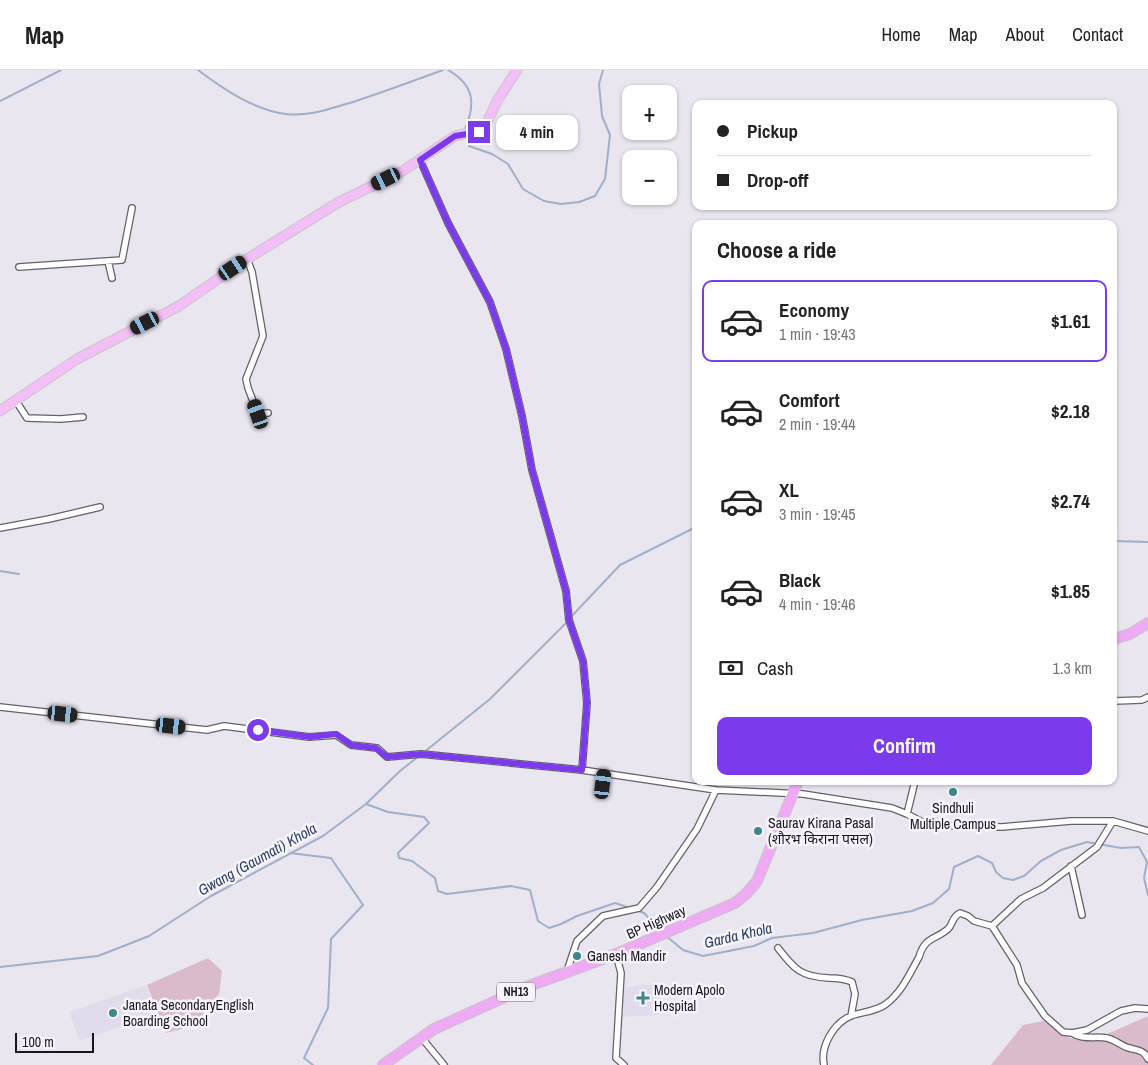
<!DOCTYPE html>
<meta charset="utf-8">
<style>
body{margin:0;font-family:"Archivo Narrow","Noto Sans Devanagari",sans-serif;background:#f6f6f6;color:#222;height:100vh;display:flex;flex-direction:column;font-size:19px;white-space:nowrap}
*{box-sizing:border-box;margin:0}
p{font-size:16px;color:#767676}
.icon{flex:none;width:28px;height:28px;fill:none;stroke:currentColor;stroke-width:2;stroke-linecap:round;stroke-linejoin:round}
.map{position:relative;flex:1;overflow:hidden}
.side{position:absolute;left:692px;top:150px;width:425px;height:565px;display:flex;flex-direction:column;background:#fff;border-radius:10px;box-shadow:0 1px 4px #0004}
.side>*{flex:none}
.banner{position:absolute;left:692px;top:30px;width:425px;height:110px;border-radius:10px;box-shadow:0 1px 4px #0004;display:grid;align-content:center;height:110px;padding:0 25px;background:#fff}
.controls{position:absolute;left:622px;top:15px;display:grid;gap:10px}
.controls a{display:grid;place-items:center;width:55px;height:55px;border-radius:10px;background:#fff;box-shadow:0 1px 4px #0004;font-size:25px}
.scale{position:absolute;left:15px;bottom:12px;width:79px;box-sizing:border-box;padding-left:5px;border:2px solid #19171b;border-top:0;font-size:14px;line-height:18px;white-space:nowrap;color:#19171b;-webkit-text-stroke:4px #f8f4fe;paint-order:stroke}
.end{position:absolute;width:22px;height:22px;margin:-11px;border:6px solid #7c3aed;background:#fff;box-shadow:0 0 0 2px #fff}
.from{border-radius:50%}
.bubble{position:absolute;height:35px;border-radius:10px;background:#fff;box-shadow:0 1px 4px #0004;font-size:16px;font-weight:700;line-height:35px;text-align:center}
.car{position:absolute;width:15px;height:30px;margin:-15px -8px;border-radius:6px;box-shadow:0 0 4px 1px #0007;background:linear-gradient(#222 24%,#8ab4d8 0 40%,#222 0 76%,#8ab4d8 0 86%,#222 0)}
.banner b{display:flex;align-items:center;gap:18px;height:48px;font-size:19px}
.banner b+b{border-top:1px solid #e0e0e0}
.banner i{width:12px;height:12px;background:#222}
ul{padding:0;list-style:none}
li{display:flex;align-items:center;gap:15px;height:82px;margin:0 10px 8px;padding:0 15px;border:2px solid transparent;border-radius:10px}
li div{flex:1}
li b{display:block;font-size:19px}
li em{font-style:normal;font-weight:700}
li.selected{border-color:#7c3aed}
li>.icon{width:45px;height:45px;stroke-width:1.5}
h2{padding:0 25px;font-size:22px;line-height:60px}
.pay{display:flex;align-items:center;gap:12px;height:55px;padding:0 25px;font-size:19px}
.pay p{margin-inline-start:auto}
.button{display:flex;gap:10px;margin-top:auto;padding:10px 25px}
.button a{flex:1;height:58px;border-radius:10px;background:#7c3aed;color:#fff;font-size:20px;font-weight:700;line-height:58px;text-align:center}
header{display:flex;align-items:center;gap:30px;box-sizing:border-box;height:70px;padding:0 25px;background:#fff;border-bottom:1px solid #e0e0e0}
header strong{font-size:24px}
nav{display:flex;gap:28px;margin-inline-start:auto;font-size:18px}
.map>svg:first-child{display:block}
.built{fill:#e2dbec}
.green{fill:#d9bbcb}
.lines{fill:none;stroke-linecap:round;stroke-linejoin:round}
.stream{stroke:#a1afc9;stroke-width:2}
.minor-casing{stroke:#65616a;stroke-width:8}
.primary-casing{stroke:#c8c7c8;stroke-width:11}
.trunk-casing{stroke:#c8c7c8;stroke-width:12}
.minor{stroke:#fff;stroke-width:5.5}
.primary{stroke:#f3bff7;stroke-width:9}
.trunk{stroke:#efaaf4;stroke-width:10}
.route{stroke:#7c3aed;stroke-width:6}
.poi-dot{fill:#3e868b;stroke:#f8f4fe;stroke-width:2}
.labels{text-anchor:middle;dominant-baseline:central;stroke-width:5;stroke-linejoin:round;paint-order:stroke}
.shield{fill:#f8f4fe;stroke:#5c595f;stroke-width:1}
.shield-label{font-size:12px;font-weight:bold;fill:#19171b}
.poi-label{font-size:14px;fill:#19171b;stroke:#f8f4fe;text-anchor:start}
.street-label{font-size:14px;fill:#19171b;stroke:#f8f4fe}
.water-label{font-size:15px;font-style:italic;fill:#2d4066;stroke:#f8f4fe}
</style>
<header>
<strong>Map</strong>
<nav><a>Home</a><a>Map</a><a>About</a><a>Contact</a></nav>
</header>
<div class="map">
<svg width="1148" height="995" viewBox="0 0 1148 995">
<rect width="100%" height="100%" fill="#eae6f0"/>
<path class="built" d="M658,914l6,25 -6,6 -35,2 1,-30z
M146,915l10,29 -76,27 -11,-29z"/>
<path class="green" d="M208,888l14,13 -3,23 -17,22 -20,13 -16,4 -19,-48z
M1148,946v49h-157l32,-40 25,-5 22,18 26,1z"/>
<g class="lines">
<path class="stream" d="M198,0c25,19 56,40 88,44 23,3 45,-6 67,-12 30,-10 60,-21 90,-32
M448,0c26,15 28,33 17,59
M0,31l61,-31
M467,66l2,10 23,8 16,10 15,25 21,12 17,3 18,-2 16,-6 10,-17 5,-44 -8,-19 -3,-32 4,-14
M1114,471l34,1
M0,501l19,3
M570,548l50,-53 76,-38
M423,683l67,-54 77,-77
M366,734l22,8 36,5 5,6 -31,30 1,5 13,3 23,17 3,13 9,3 64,-8 19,4 8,31 11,7 12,-4 16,-8 38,-13 15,5
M290,783l41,5 32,47 -32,34 -3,69 -24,50 9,7
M636,840l8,3 17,18
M666,866l17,14 20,6 51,-10 18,-8 41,-5 49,-13 50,-9 21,-8 16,-14 5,-22 24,-11 14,7 4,9 7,6 10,2 11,-4 17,-15 20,-11 26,-8 34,6 18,-1 8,15 -3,16 4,17
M0,897l98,-11 51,-20 62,-40 112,-60 43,-32 34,-33 19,-15"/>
<g class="minor-casing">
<path id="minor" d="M420,90l28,63 42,79 16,47 16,67 10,54 34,121 3,29 14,41 4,42 -5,67
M247,189l5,13 11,64 -17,43 2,9 10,26 10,-1
M108,191l4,17
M19,197l103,-7 10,-52
M16,331l11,17 34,1 22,-2
M0,458l49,-9 51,-12
M1114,631l28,-1 6,-3
M0,637l207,23 17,-4 85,11 27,-2 15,10 26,3 10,9 34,-3 161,16 134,20 87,4 89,14 15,6
M601,725l3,-21
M1113,751l35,10
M1071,796l11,49
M992,856l25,39 5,18 23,33 18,16 9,1 15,-3 34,-19 14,-3 13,1
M778,878c16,21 23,29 51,30 8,0 16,1 23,4l3,12 -4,22
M616,884l5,19 -5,85 8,7
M567,901l10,-30 26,-25 36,-8 18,-21 40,-58 19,-39
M1072,963c10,7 24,3 35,5 9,2 14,8 22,10 8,2 15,2 19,11
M421,967l23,28
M824,995c-4,-19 10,-43 29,-50 11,-3 24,-4 33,-11 16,-12 24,-31 33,-47 6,-21 17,-17 29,-28 5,-5 4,-12 12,-16l8,3 6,5 18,5 29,-27 22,-11 54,-41 16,-26h-42l-69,6 -74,-2 -21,-11 8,-33"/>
</g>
<g class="primary-casing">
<path id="primary" d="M0,341l77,-52 102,-53 68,-47 92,-57 62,-30 54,-36 29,-7 13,-28 20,-31"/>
</g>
<g class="trunk-casing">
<path id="trunk" d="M1114,569l16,-5 18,-11
M383,995l51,-36 95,-43 87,-32 119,-51 11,-9 11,-13 41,-100"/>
</g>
<use href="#minor" class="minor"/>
<use href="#primary" class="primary"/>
<use href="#trunk" class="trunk"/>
</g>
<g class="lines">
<path class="route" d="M258,660l52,7 26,-3 15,11 25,3 11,9 34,-3 161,16 5,-68 -4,-41 -14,-41 -3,-29 -34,-121 -10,-54 -16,-67 -16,-47 -42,-79 -28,-63 35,-24 24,-4"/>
</g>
<g class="poi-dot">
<circle cx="953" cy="722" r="5"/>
<circle cx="758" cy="761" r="5"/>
<circle cx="577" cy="886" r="5"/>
<path d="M640.5 920.5h5v5h5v5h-5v5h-5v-5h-5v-5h5z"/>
<circle cx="113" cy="943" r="5"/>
</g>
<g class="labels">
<rect class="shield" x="497" y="912.5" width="38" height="19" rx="4"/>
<g class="shield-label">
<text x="516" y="922">NH13</text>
</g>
<g class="poi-label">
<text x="953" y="738" text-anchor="middle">Sindhuli<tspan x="953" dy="16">Multiple Campus</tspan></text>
<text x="768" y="753">Saurav Kirana Pasal<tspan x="768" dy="16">(शौरभ किराना पसल)</tspan></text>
<text x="587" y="886">Ganesh Mandir</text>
<text x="654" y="920">Modern Apolo<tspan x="654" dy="16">Hospital</tspan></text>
<text x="123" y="935">Janata SecondaryEnglish<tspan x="123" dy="16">Boarding School</tspan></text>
</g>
<g class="street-label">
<text transform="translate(656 852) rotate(-24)">BP Highway</text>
</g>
<g class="water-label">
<text transform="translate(257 789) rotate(-29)">Gwang (Gaumati) Khola</text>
<text transform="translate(738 865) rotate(-13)">Garda Khola</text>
</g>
</g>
</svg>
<div class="controls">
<a>+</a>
<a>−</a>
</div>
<div class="scale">100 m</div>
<i class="end from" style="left:258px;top:660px"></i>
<i class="end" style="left:479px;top:62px"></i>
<div class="bubble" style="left:496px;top:45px;width:82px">4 min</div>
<i class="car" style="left:386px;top:109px;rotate:244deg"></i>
<i class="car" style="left:233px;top:198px;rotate:56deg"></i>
<i class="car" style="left:145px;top:253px;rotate:243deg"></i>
<i class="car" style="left:258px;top:344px;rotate:341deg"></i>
<i class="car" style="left:63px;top:644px;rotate:96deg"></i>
<i class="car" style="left:171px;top:656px;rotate:96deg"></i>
<i class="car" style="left:603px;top:714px;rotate:7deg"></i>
<div class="banner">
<b><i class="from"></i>Pickup</b>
<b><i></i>Drop-off</b>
</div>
<section class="side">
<h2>Choose a ride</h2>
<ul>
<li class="selected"><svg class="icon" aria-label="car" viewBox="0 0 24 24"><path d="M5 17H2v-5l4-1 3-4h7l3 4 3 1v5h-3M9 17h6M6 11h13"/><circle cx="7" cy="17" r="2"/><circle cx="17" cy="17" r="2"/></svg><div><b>Economy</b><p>1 min · 19:43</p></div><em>$1.61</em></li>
<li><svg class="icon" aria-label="car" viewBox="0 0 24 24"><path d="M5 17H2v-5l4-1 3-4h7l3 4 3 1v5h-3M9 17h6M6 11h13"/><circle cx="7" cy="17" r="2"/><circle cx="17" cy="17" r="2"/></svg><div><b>Comfort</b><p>2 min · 19:44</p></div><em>$2.18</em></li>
<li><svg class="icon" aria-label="car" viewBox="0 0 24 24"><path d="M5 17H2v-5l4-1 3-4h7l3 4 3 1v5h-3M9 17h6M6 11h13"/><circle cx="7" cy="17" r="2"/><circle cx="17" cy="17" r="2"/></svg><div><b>XL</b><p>3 min · 19:45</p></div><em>$2.74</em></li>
<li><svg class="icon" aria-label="car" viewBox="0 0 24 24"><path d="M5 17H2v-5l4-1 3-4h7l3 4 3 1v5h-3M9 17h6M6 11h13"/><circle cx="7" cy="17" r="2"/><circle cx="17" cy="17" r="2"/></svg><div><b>Black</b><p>4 min · 19:46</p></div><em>$1.85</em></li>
</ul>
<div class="pay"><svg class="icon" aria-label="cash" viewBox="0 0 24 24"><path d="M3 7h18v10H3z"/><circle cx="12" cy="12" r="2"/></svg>Cash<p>1.3 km</p></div>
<div class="button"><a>Confirm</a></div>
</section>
</div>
